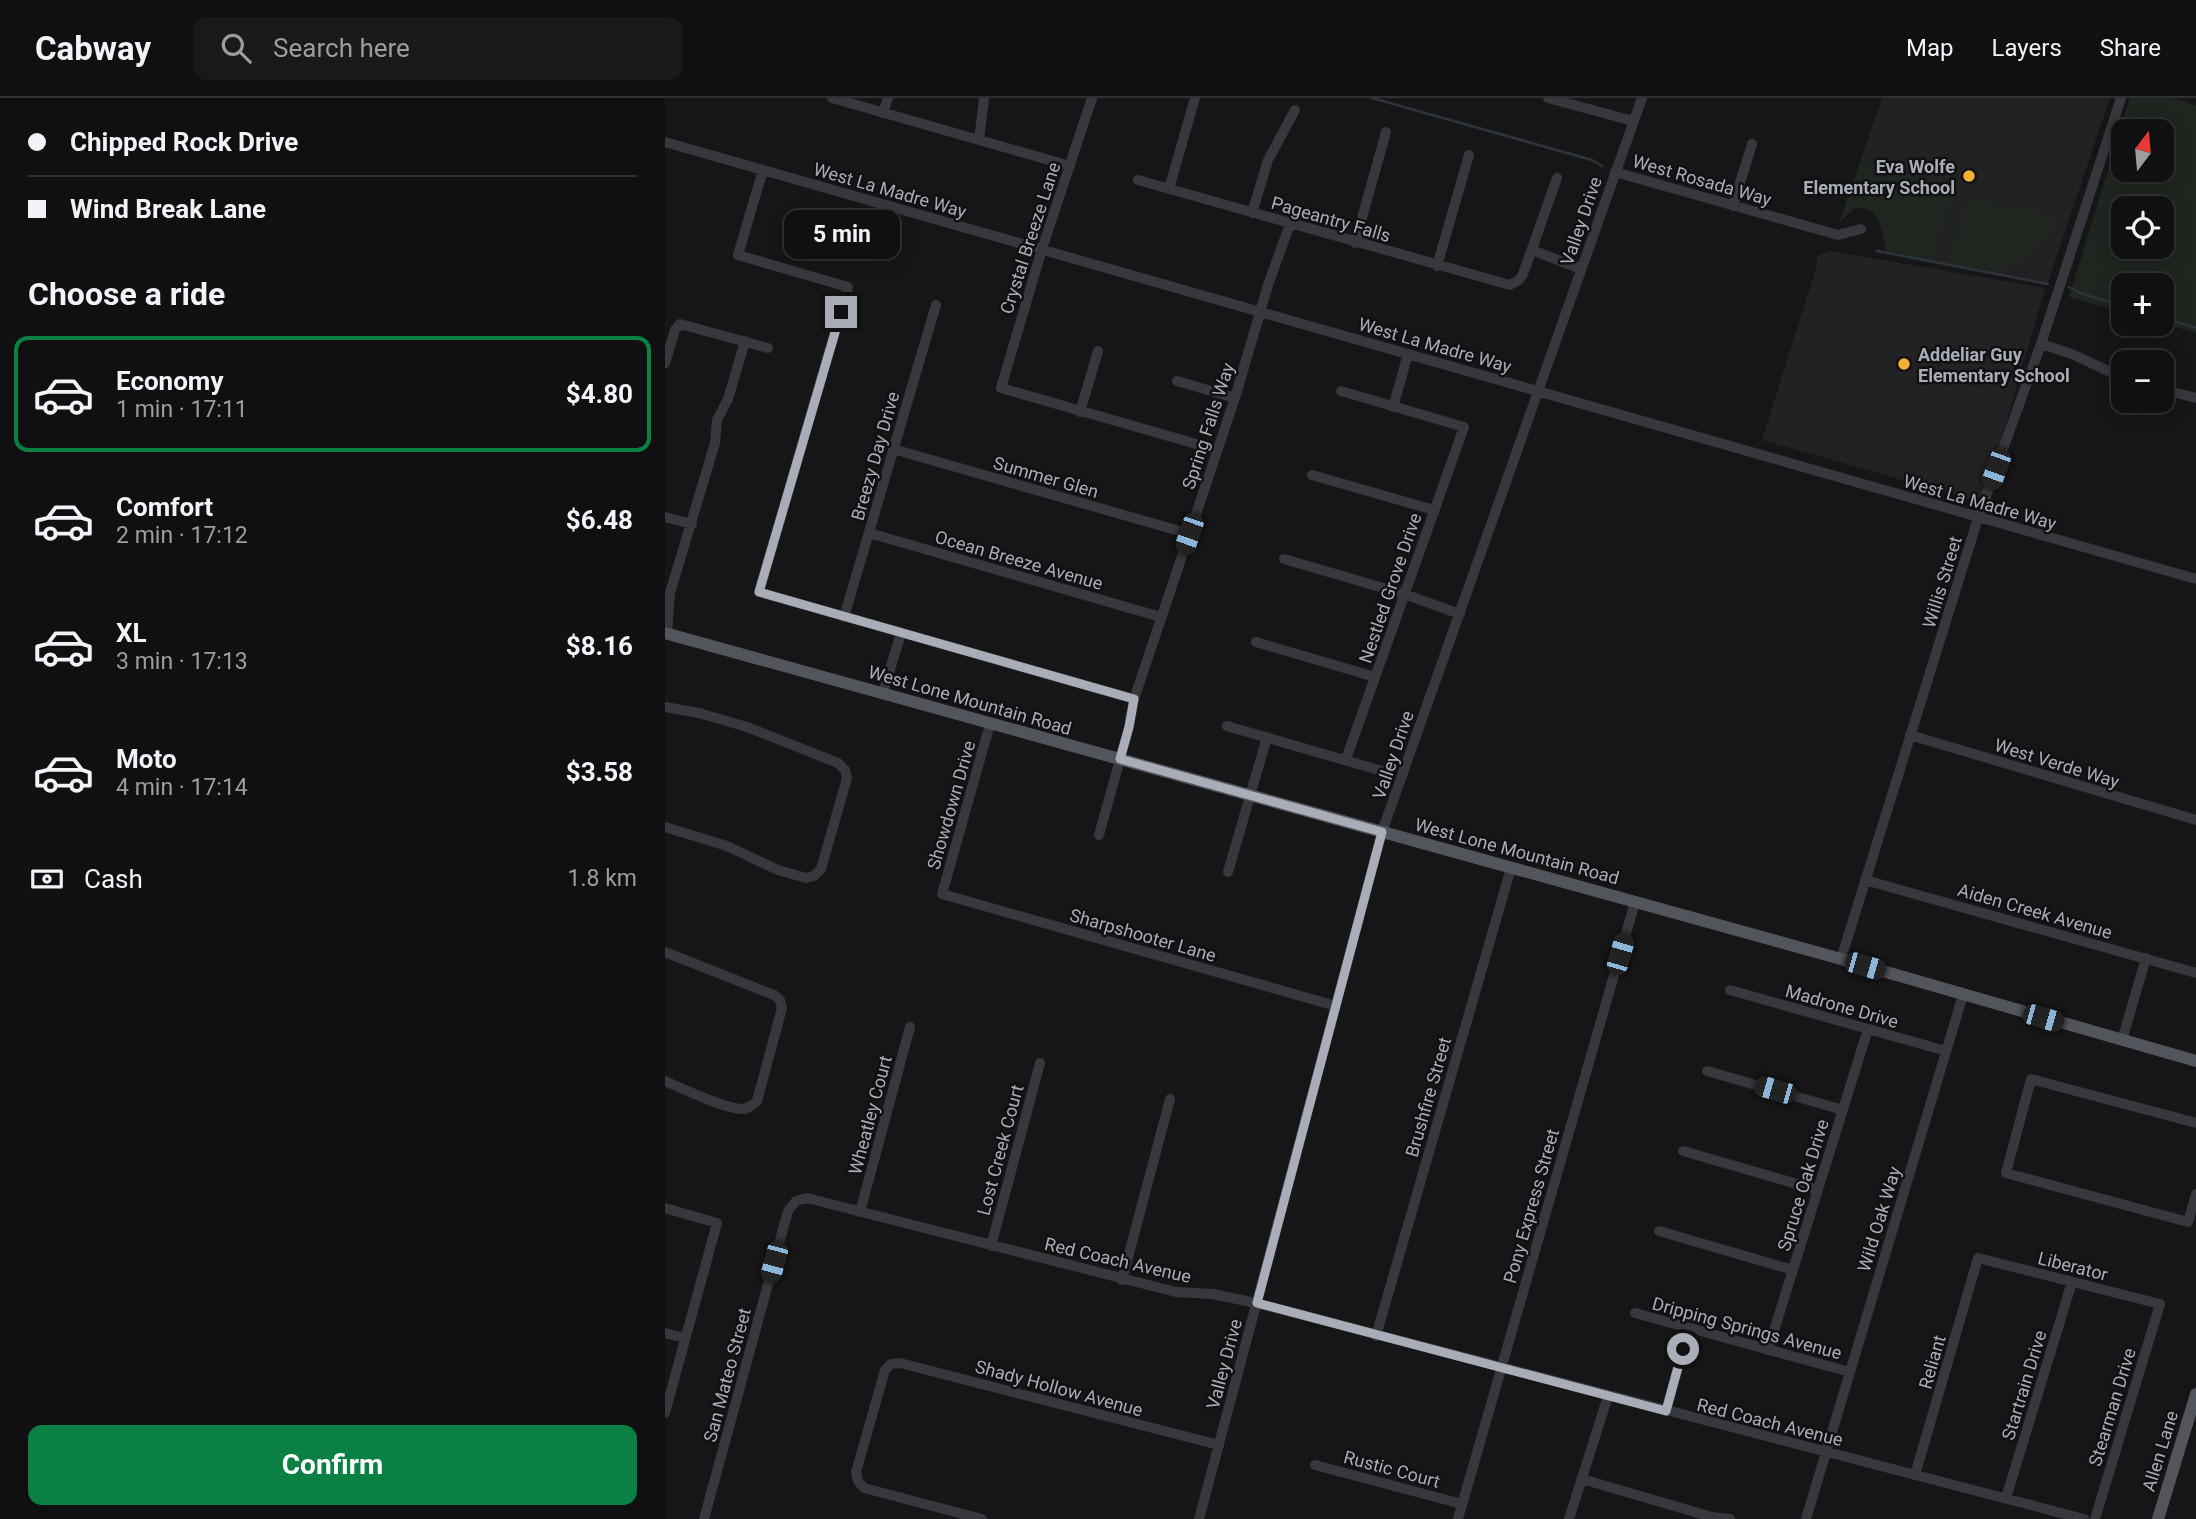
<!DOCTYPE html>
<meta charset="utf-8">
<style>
body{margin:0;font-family:Roboto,sans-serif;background:#19191b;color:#f1f3f6;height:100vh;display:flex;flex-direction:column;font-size:26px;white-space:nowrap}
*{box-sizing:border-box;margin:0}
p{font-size:23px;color:#9c9d9f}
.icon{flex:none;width:38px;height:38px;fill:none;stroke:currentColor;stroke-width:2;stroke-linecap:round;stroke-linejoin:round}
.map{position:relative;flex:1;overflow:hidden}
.sheet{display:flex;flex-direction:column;background:#101012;width:665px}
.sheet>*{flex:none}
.hud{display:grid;align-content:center;height:154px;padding:0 28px;background:#101012}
.needle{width:46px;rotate:16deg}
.tools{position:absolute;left:1446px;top:21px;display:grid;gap:14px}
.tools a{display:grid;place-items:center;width:63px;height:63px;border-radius:14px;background:#101012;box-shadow:0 4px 18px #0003,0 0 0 2px #303032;font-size:35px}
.end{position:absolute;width:32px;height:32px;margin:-16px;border:9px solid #a8adb8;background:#111;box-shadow:0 0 0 4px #111}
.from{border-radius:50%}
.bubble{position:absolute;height:49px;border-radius:14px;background:#101012;box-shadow:0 4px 18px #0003,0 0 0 2px #303032;font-size:23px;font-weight:700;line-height:49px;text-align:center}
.car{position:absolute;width:21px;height:42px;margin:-21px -10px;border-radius:9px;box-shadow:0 0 5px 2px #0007;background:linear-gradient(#222 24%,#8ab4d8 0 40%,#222 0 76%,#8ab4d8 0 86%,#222 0)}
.hud b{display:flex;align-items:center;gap:24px;height:66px;font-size:26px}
.hud b+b{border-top:2px solid #303032}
.hud i{width:18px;height:18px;background:#f1f3f6}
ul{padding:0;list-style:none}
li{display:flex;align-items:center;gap:21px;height:116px;margin:0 14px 10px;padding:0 14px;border:4px solid transparent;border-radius:14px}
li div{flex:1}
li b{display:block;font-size:26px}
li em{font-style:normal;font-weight:700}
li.on{border-color:#0b8043}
li>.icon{width:63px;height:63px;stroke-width:1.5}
h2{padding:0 28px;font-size:32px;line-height:84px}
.pay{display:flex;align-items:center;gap:18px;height:77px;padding:0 28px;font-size:26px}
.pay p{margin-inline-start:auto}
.cta{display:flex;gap:14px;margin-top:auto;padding:14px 28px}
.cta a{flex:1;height:80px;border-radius:14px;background:#0b8043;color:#fff;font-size:28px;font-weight:700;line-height:80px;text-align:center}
header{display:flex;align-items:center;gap:42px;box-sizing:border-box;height:98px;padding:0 35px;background:#101012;border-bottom:2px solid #303032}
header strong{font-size:33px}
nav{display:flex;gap:38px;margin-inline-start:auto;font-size:24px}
.search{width:490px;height:63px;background:#19191b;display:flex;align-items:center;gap:18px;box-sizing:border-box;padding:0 24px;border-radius:14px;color:#9c9d9f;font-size:26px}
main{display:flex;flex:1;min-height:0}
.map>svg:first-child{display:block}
.built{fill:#222225}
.green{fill:#1e261f;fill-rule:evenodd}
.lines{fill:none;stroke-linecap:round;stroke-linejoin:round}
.stream{stroke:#2c353c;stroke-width:2.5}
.minor{stroke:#37383d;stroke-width:10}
.major{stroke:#53555c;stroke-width:12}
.route{stroke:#a8adb8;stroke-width:9}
.poi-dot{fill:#f2b134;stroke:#111113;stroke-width:2.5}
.labels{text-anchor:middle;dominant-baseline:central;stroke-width:5;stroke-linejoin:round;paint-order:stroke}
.poi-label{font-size:18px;font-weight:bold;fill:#a8adb8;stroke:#111113;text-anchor:end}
.street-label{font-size:18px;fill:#a8adb8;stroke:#111113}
</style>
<header>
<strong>Cabway</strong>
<div class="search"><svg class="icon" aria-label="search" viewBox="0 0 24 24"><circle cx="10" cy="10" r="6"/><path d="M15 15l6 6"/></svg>Search here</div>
<nav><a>Map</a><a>Layers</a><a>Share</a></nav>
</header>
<main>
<section class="sheet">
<div class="hud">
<b><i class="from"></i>Chipped Rock Drive</b>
<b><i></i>Wind Break Lane</b>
</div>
<h2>Choose a ride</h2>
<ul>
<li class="on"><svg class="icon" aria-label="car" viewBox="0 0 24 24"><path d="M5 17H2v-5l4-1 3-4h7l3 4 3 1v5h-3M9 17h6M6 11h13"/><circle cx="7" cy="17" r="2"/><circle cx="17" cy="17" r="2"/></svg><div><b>Economy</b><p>1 min · 17:11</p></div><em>$4.80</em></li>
<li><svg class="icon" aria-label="car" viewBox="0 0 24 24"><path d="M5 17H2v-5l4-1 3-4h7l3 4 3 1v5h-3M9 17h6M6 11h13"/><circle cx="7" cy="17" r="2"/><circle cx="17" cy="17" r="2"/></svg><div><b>Comfort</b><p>2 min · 17:12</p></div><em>$6.48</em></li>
<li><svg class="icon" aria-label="car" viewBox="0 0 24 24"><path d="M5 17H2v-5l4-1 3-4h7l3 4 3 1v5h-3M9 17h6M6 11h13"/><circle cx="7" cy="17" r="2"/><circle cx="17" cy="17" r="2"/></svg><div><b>XL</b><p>3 min · 17:13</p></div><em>$8.16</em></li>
<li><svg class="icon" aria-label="car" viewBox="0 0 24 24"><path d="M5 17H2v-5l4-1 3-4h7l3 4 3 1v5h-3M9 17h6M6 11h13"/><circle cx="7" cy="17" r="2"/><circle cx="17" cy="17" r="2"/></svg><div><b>Moto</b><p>4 min · 17:14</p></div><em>$3.58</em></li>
</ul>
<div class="pay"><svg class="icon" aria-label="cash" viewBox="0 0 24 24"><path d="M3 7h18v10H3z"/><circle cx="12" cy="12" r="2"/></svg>Cash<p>1.8 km</p></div>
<div class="cta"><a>Confirm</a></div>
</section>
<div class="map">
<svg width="1531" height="1421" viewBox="0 0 1531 1421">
<rect width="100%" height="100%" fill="#161618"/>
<path class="built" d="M1217,0h228l-63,187 -115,-23 -46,-12 -7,-31 -4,-6 -11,-5 -11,1 -14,14z
M1165,153l215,37 -62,215 -221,-63 55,-175v-9z"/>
<path class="green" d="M1465,0h43l23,7v228l-35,-10v-38h-38v27l-54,-15zM1496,33v39h-38v-39zM1496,110v39h-38v-39z
M1196,62l85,25 -1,3 6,2 1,6 -20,66 -46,-11c-4,-20 -5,-49 -33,-42l-14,14z
M1301,97l91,21 -6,16 -32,34 -30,6 -40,-9z"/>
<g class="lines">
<path class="stream" d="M707,0l220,62 10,6
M1212,153l171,33
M1404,189l11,6 43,13
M1496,219l35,11"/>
<path class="minor" d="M167,0l238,68
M427,0l-50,151 -41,139 216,62
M883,0l85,23
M218,15l5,-15
M314,42l5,-42
M0,44c511,145 1020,295 1531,437
M98,72l-25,85 110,32 -89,305 375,107
M950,74l223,63 23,-6
M473,82l372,105 9,-5 4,-6 34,-96
M504,91l26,-91
M1068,108l19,-62
M587,115l16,-53 27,-50
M690,145l31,-111
M867,152l49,19
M772,168l32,-111
M1376,246l31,10 51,24
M0,265l10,-33 5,-6 88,24
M512,283l58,17
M1496,291l35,9
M676,293l123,36 -118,332
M728,309l15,-53
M415,314l18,-61
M228,351l297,85
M647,377l122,35
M0,419l27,7
M204,435l292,84
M619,461l120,35 56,20
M179,519l92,-312
M2,536l3,-41 45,-150 2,-23 11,-21 17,-58
M591,544l119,35
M218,595l18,-60
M0,609l34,6 48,14 91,36 7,7 2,8 -26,91 -7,7 -8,2 -28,-8 -51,-24 -62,-19
M325,626l-48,170 394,112
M562,628l155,45
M1245,637l286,85
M434,737l30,-108 5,-28 101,-301 33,-113 22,-61
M563,774l39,-135
M1200,782l331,93
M0,854l109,43 6,5 2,8 -25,93c-5,4 -9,8 -15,8 -19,-1 -59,-20 -77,-28
M1176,861l137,-441 63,-174 80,-246
M1065,892l216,61
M1457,942l24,-82
M1042,973l136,39
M1531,1025l-165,-44 -25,94 182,49 8,-28
M1018,1053l135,39
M0,1110l52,15 -52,190
M195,1114l50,-185
M994,1133l134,39
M326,1148l49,-183
M457,1182l48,-181
M970,1215l215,59
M0,1235l20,5
M711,1238l135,-468
M1103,1252l100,-321
M1001,1313l23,-83
M650,1367l147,39
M1250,1377l63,-217 182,46 -65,215
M917,1381l130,38 18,2
M1341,1400l66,-216
M39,1421l84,-308 8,-10 11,-3 369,94 37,2 43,9 828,216
M317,1421l-118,-31 -6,-7 -2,-9 29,-102 6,-6 9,-1 319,82
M534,1421l183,-687 260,-734
M793,1421l177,-617
M904,1421l39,-123
M1141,1421l157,-524"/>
<path class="major" d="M0,535l1176,326 355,102
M1493,1421l38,-125"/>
</g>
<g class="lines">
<path class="route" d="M176,214l-82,280 375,107 -5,28 -9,32 262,73 -125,471 409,108 17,-62"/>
</g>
<g class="poi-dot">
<circle cx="1304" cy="78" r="7"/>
<circle cx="1239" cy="266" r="7"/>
</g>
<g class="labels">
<g class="poi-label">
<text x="1290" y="68">Eva Wolfe<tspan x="1290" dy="21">Elementary School</tspan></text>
<text x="1253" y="256" text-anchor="start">Addeliar Guy<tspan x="1253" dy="21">Elementary School</tspan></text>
</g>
<g class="street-label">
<text transform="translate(1037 82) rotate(16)">West Rosada Way</text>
<text transform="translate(225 92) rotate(16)">West La Madre Way</text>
<text transform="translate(666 121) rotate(16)">Pageantry Falls</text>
<text transform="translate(916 123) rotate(-71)">Valley Drive</text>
<text transform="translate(365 140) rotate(-72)">Crystal Breeze Lane</text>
<text transform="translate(770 247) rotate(16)">West La Madre Way</text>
<text transform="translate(543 328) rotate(-72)">Spring Falls Way</text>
<text transform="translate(210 358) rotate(-74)">Breezy Day Drive</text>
<text transform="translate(381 379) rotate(16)">Summer Glen</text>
<text transform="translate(1315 404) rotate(16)">West La Madre Way</text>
<text transform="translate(354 462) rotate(16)">Ocean Breeze Avenue</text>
<text transform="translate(1277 484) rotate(-73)">Willis Street</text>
<text transform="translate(725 490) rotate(-71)">Nestled Grove Drive</text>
<text transform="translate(305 602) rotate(16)">West Lone Mountain Road</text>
<text transform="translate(728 657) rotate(-71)">Valley Drive</text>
<text transform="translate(1392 665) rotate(17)">West Verde Way</text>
<text transform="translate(286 707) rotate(-74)">Showdown Drive</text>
<text transform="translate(852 753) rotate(15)">West Lone Mountain Road</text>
<text transform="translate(1370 813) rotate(16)">Aiden Creek Avenue</text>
<text transform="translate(478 837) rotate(16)">Sharpshooter Lane</text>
<text transform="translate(1177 908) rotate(16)">Madrone Drive</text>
<text transform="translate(763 999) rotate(-74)">Brushfire Street</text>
<text transform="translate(205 1017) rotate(-75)">Wheatley Court</text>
<text transform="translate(335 1052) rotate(-75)">Lost Creek Court</text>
<text transform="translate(1138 1087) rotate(-73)">Spruce Oak Drive</text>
<text transform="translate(866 1108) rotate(-74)">Pony Express Street</text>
<text transform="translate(1214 1121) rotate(-73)">Wild Oak Way</text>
<text transform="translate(453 1162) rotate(13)">Red Coach Avenue</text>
<text transform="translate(1408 1168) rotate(14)">Liberator</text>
<text transform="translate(1082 1230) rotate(15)">Dripping Springs Avenue</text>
<text transform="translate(1267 1264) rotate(-74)">Reliant</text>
<text transform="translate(559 1266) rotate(-75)">Valley Drive</text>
<text transform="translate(62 1277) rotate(-75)">San Mateo Street</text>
<text transform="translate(1359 1287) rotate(-73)">Startrain Drive</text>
<text transform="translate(394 1290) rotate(15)">Shady Hollow Avenue</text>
<text transform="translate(1447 1309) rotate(-73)">Stearman Drive</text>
<text transform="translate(1105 1324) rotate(14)">Red Coach Avenue</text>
<text transform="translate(1495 1353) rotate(-73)">Allen Lane</text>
<text transform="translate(727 1371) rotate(15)">Rustic Court</text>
</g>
</g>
</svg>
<div class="tools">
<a><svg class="needle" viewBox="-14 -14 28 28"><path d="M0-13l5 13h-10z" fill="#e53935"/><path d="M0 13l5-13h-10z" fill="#9c9d9f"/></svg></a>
<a><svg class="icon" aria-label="locate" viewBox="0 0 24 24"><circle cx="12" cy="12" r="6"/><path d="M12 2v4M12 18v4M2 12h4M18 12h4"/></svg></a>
<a>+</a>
<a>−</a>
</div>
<i class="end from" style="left:1018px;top:1251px"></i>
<i class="end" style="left:176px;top:214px"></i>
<div class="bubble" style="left:119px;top:112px;width:116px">5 min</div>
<i class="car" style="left:1331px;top:371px;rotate:200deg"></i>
<i class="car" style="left:524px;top:436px;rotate:199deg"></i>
<i class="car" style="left:955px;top:856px;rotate:16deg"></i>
<i class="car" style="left:1200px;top:868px;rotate:106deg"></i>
<i class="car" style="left:1378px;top:920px;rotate:106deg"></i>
<i class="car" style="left:1110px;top:992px;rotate:286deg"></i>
<i class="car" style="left:109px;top:1164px;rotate:195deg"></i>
</div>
</main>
